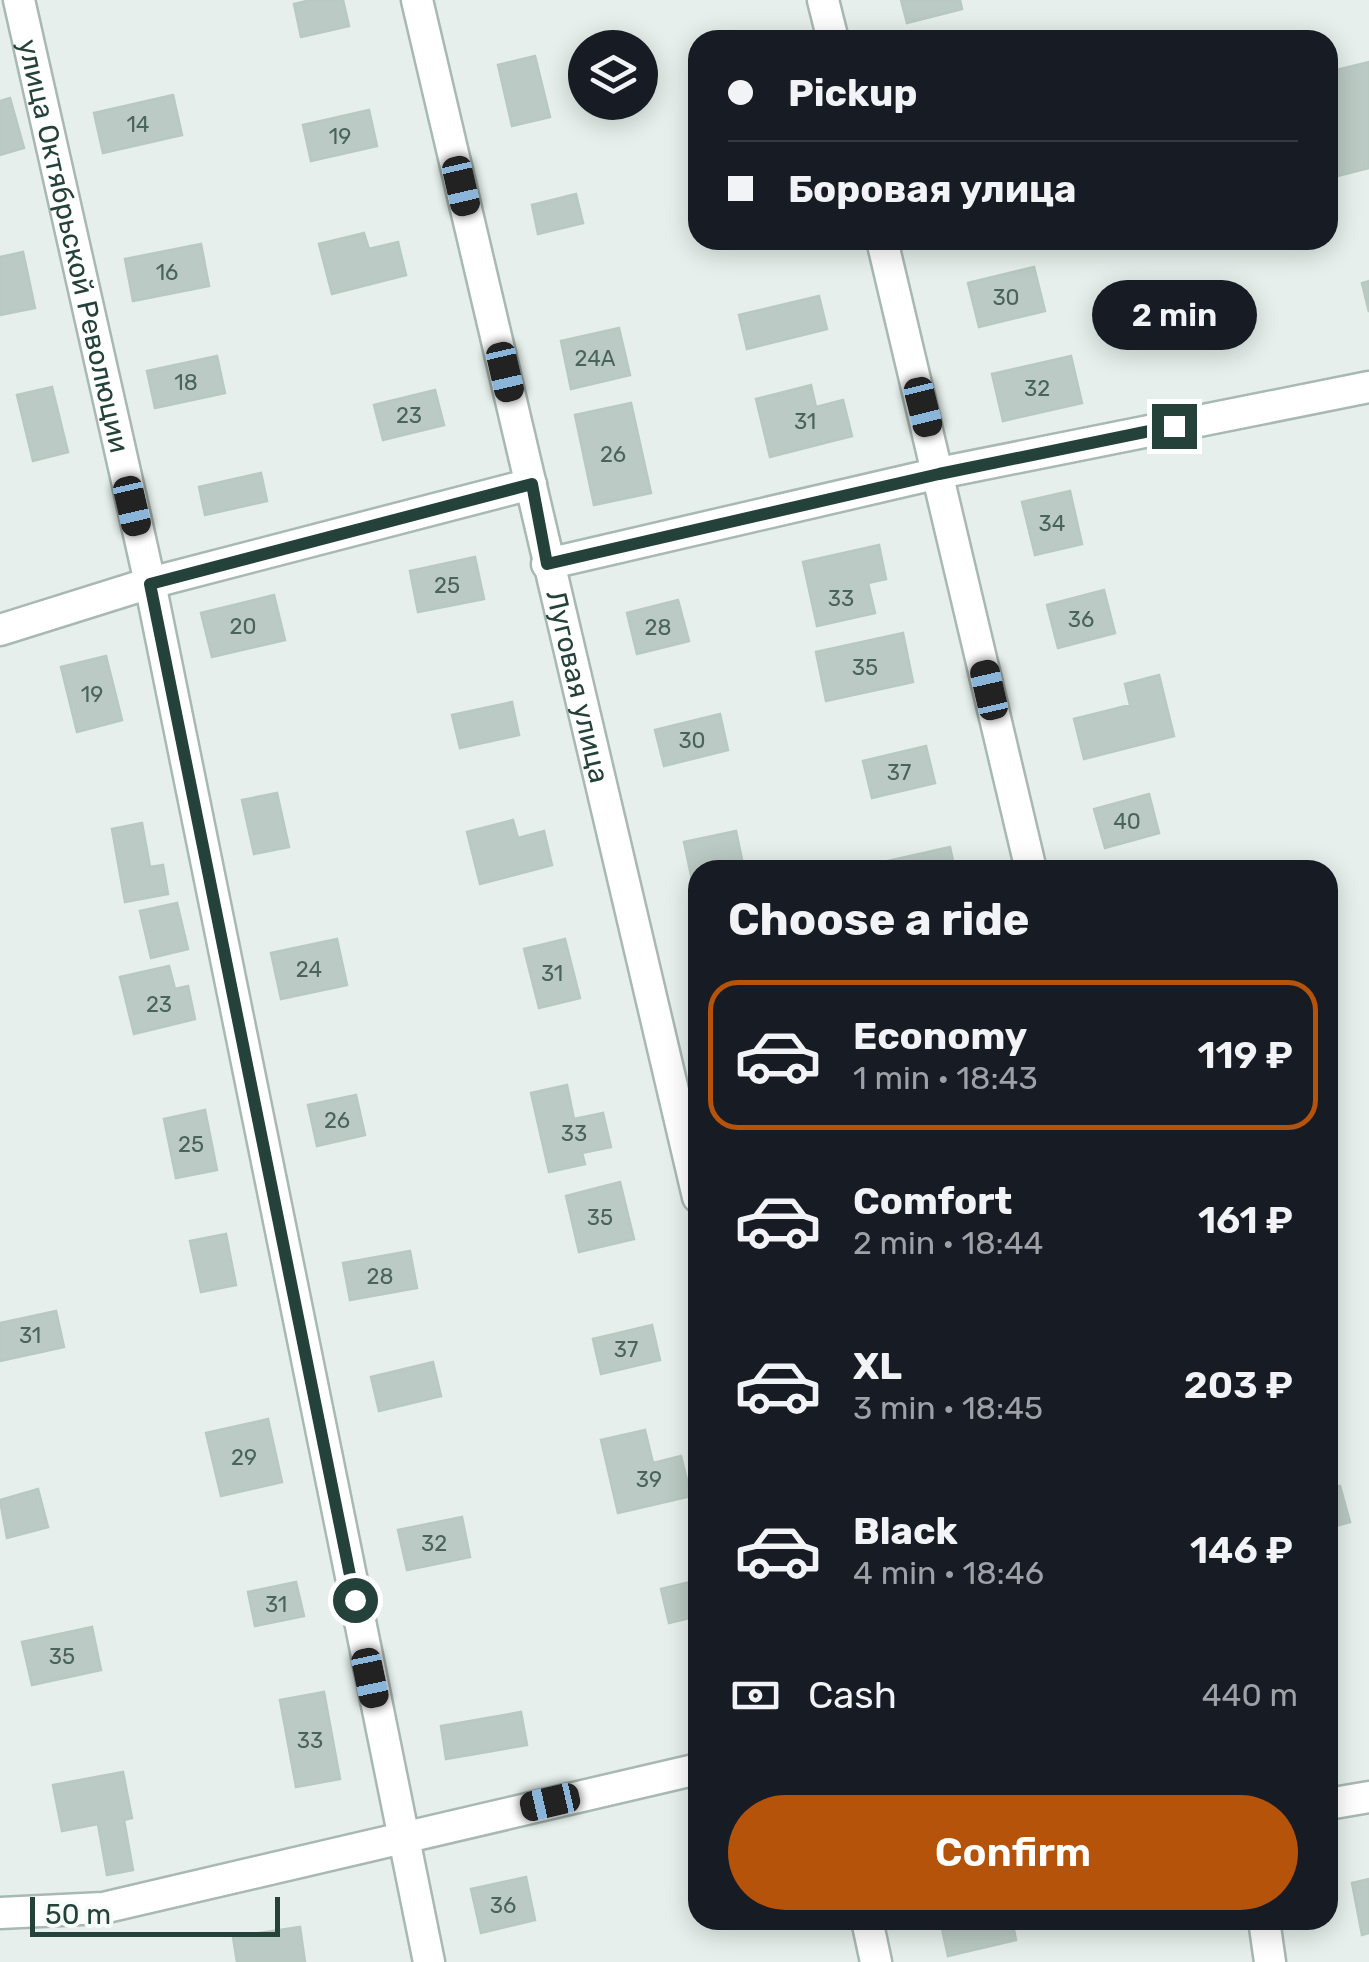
<!DOCTYPE html>
<meta charset="utf-8">
<style>
body{margin:0;font-family:Rubik,sans-serif;background:#242831;color:#f1f3f6;height:100vh;display:flex;flex-direction:column;font-size:38px;white-space:nowrap}
*{box-sizing:border-box;margin:0}
p{font-size:32px;color:#9ea1a6}
.icon{flex:none;width:55px;height:55px;fill:none;stroke:currentColor;stroke-width:2;stroke-linecap:round;stroke-linejoin:round}
.map{position:relative;flex:1;overflow:hidden}
.details{position:absolute;left:688px;top:860px;width:650px;height:1070px;display:flex;flex-direction:column;background:#171b24;border-radius:30px;box-shadow:0 5px 25px #0003}
.details>*{flex:none}
.banner{position:absolute;left:688px;top:30px;width:650px;height:220px;border-radius:30px;box-shadow:0 5px 25px #0003;display:grid;align-content:center;height:220px;padding:0 40px;background:#171b24}
.tools{position:absolute;left:568px;top:30px;display:grid;gap:20px}
.tools a{display:grid;place-items:center;width:90px;height:90px;border-radius:50%;background:#171b24;box-shadow:0 5px 25px #0003;font-size:50px}
.scale{position:absolute;left:30px;bottom:25px;width:250px;box-sizing:border-box;padding-left:10px;border:5px solid #24423a;border-top:0;font-size:28px;line-height:35px;white-space:nowrap;color:#24423a;-webkit-text-stroke:8px #f7fbf9;paint-order:stroke}
.end{position:absolute;width:45px;height:45px;margin:-22px;border:12px solid #24423a;background:#fff;box-shadow:0 0 0 5px #fff}
.from{border-radius:50%}
.bubble{position:absolute;height:70px;border-radius:35px;background:#171b24;box-shadow:0 5px 25px #0003;font-size:32px;font-weight:600;line-height:70px;text-align:center}
.car{position:absolute;width:30px;height:60px;margin:-30px -15px;border-radius:12px;box-shadow:0 0 8px 2px #0007;background:linear-gradient(#222 24%,#8ab4d8 0 40%,#222 0 76%,#8ab4d8 0 86%,#222 0)}
.banner b{display:flex;align-items:center;gap:35px;height:95px;font-size:38px}
.banner b+b{border-top:2px solid #363941}
.banner i{width:25px;height:25px;background:#f1f3f6}
ul{padding:0;list-style:none}
li{display:flex;align-items:center;gap:30px;height:150px;margin:0 20px 15px;padding:0 20px;border:5px solid transparent;border-radius:30px}
li div{flex:1}
li b{display:block;font-size:38px}
li em{font-style:normal;font-weight:600}
li.current{border-color:#b45309}
li>.icon{width:90px;height:90px;stroke-width:1.5}
h2{padding:0 40px;font-size:45px;line-height:120px}
.pay{display:flex;align-items:center;gap:25px;height:110px;padding:0 40px;font-size:38px}
.pay p{margin-inline-start:auto}
.action{display:flex;gap:20px;margin-top:auto;padding:20px 40px}
.action a{flex:1;height:115px;border-radius:60px;background:#b45309;color:#fff;font-size:40px;font-weight:600;line-height:115px;text-align:center}
.map>svg:first-child{display:block}
.building{fill:#bbcac4;stroke:#b8c9c2;stroke-width:2.5}
.lines{fill:none;stroke-linecap:round;stroke-linejoin:round}
.minor-casing{stroke:#a8b8b2;stroke-width:35}
.minor{stroke:#fff;stroke-width:30}
.route{stroke:#24423a;stroke-width:12}
.labels{text-anchor:middle;dominant-baseline:central;stroke-width:9;stroke-linejoin:round;paint-order:stroke}
.number-label{font-size:22px;fill:#4a645c}
.street-label{font-size:28px;fill:#24423a;stroke:#f7fbf9}
</style>
<div class="map">
<svg width="1369" height="1962" viewBox="0 0 1369 1962">
<rect width="100%" height="100%" fill="#e6efeb"/>
<path class="building" d="M311,0h32l6,26 -48,11 -7,-33z
M901,0h59l2,9 -55,14z
M535,56l15,61 -38,9 -14,-61z
M1369,62v106l-39,10 -2,-106z
M173,95l9,40 -79,18 -9,-40z
M10,98l14,50 -24,7v-54z
M369,110l8,36 -66,15 -8,-36z
M576,194l7,29 -45,11 -6,-29z
M364,233l5,16 29,-7 8,33 -74,19 -13,-50z
M751,240h43l-41,8z
M201,244l8,42 -76,15 -8,-42z
M23,252l12,56 -35,7v-58z
M1034,267l11,44 -66,16 -11,-44z
M1369,281v31l-7,-29z
M819,296l8,33 -80,20 -8,-34z
M619,328l11,47 -59,14 -10,-48z
M217,356l8,37 -70,15 -8,-37z
M1071,356l11,47 -79,18 -11,-47z
M811,385l5,22 27,-7 9,36 -82,21 -14,-58z
M52,387l16,65 -35,9 -16,-66z
M435,390l9,35 -61,15 -9,-35z
M631,403l20,90 -57,12 -19,-90z
M261,473l6,28 -62,14 -6,-28z
M1070,491l12,53 -47,11 -13,-53z
M879,545l7,34 -18,4 7,30 -58,13 -14,-64z
M475,557l9,42 -66,13 -8,-41z
M1104,590l11,43 -57,15 -11,-43z
M274,595l11,45 -73,17 -11,-44z
M678,600l11,41 -52,13 -10,-41z
M903,633l10,49 -87,19 -10,-49z
M106,656l16,64 -45,12 -16,-65z
M1159,675l15,61 -90,23 -10,-40 56,-14 -5,-21z
M512,702l7,33 -59,13 -8,-33z
M720,714l8,36 -64,16 -9,-36z
M926,746l9,37 -63,15 -9,-37z
M277,793l12,54 -35,7 -12,-54z
M1149,794l10,39 -54,15 -11,-39z
M513,820l5,18 26,-7 8,34 -72,19 -13,-52z
M142,823l8,44 13,-2 5,29 -43,8 -13,-73z
M736,831l8,38 -46,1v8l-6,2 -8,-38z
M950,847l5,23h-65l-2,-9z
M177,903l11,46 -37,9 -11,-47z
M337,939l10,46 -66,14 -10,-46z
M565,939l15,59 -41,10 -15,-59z
M169,966l6,23 13,-3 7,33 -61,15 -14,-57z
M567,1085l7,34 29,-6 8,34 -29,6 3,11 -36,8 -18,-79z
M356,1095l9,40 -48,11 -9,-41z
M205,1110l12,60 -41,8 -12,-59z
M620,1182l14,57 -55,13 -13,-56z
M226,1234l10,51 -35,7 -11,-51z
M410,1251l7,37 -67,12 -7,-37z
M56,1311l8,36 -64,14v-38z
M652,1325l8,35 -59,14 -8,-35z
M433,1362l8,34 -62,15 -8,-34z
M268,1419l14,63 -61,14 -15,-63z
M645,1430l8,33 28,-7 10,40 -73,17 -17,-73z
M1340,1486l10,36 -22,6v-39z
M38,1489l10,38 -41,11 -7,-38z
M462,1517l8,40 -63,13 -9,-40z
M698,1580v36l-29,7 -8,-34z
M296,1582l8,34 -49,10 -7,-34z
M92,1627l9,43 -69,15 -10,-43z
M324,1692l16,87 -44,8 -16,-87z
M521,1712l6,33 -81,14 -5,-33z
M123,1772l9,46 -8,2 9,50 -26,5 -9,-51 -36,7 -9,-46z
M526,1877l9,43 -54,13 -10,-44z
M1369,1879v54l-7,2 -10,-52z
M940,1920h72l4,20 -68,16z
M300,1927l5,35h-68l-4,-25z"/>
<g class="lines">
<g class="minor-casing">
<g id="minor">
<path id="s1" d="M19,0l131,583 279,1379"/>
<path id="s2" d="M417,0l281,1197"/>
<path d="M823,0l10,40"/>
<path d="M882,240l149,630"/>
<path d="M547,564l392,-91 430,-86"/>
<path d="M0,630l150,-47 381,-99"/>
<path d="M1328,1804l41,-7"/>
<path d="M0,1913l103,-5 595,-139"/>
<path d="M867,1920l9,42"/>
<path d="M1264,1920l6,42"/>
</g>
</g>
<use href="#minor" class="minor"/>
</g>
<g class="lines">
<path class="route" d="M355,1600l-205,-1016 382,-100 15,80 392,-90 235,-48"/>
</g>
<g class="labels">
<g class="number-label">
<text x="138" y="124">14</text>
<text x="340" y="136">19</text>
<text x="167" y="272">16</text>
<text x="1006" y="297">30</text>
<text x="595" y="358">24А</text>
<text x="186" y="382">18</text>
<text x="1037" y="388">32</text>
<text x="409" y="415">23</text>
<text x="805" y="421">31</text>
<text x="613" y="454">26</text>
<text x="1052" y="523">34</text>
<text x="447" y="585">25</text>
<text x="841" y="598">33</text>
<text x="1081" y="619">36</text>
<text x="243" y="626">20</text>
<text x="658" y="627">28</text>
<text x="865" y="667">35</text>
<text x="92" y="694">19</text>
<text x="692" y="740">30</text>
<text x="899" y="772">37</text>
<text x="1127" y="821">40</text>
<text x="309" y="969">24</text>
<text x="552" y="973">31</text>
<text x="159" y="1004">23</text>
<text x="337" y="1120">26</text>
<text x="574" y="1133">33</text>
<text x="191" y="1144">25</text>
<text x="600" y="1217">35</text>
<text x="380" y="1276">28</text>
<text x="30" y="1335">31</text>
<text x="626" y="1349">37</text>
<text x="244" y="1457">29</text>
<text x="649" y="1479">39</text>
<text x="434" y="1543">32</text>
<text x="276" y="1604">31</text>
<text x="62" y="1656">35</text>
<text x="310" y="1740">33</text>
<text x="503" y="1905">36</text>
</g>
<g class="street-label">
<text stroke="none"><textPath href="#s1" startOffset="252">улица Октябрьской Революции</textPath></text>
<text stroke="none"><textPath href="#s2" startOffset="705">Луговая улица</textPath></text>
</g>
</g>
</svg>
<div class="tools">
<a><svg class="icon" aria-label="layers" viewBox="0 0 24 24"><path d="M12 4l9 5-9 5-9-5zM3 14l9 5 9-5"/></svg></a>
</div>
<div class="scale">50 m</div>
<i class="end from" style="left:355px;top:1600px"></i>
<i class="end" style="left:1174px;top:426px"></i>
<div class="bubble" style="left:1092px;top:280px;width:165px">2 min</div>
<i class="car" style="left:461px;top:186px;rotate:167deg"></i>
<i class="car" style="left:505px;top:372px;rotate:167deg"></i>
<i class="car" style="left:923px;top:407px;rotate:166deg"></i>
<i class="car" style="left:132px;top:506px;rotate:167deg"></i>
<i class="car" style="left:989px;top:690px;rotate:347deg"></i>
<i class="car" style="left:370px;top:1678px;rotate:168deg"></i>
<i class="car" style="left:550px;top:1802px;rotate:257deg"></i>
<div class="banner">
<b><i class="from"></i>Pickup</b>
<b><i></i>Боровая улица</b>
</div>
<section class="details">
<h2>Choose a ride</h2>
<ul>
<li class="current"><svg class="icon" aria-label="car" viewBox="0 0 24 24"><path d="M5 17H2v-5l4-1 3-4h7l3 4 3 1v5h-3M9 17h6M6 11h13"/><circle cx="7" cy="17" r="2"/><circle cx="17" cy="17" r="2"/></svg><div><b>Economy</b><p>1 min · 18:43</p></div><em>119 ₽</em></li>
<li><svg class="icon" aria-label="car" viewBox="0 0 24 24"><path d="M5 17H2v-5l4-1 3-4h7l3 4 3 1v5h-3M9 17h6M6 11h13"/><circle cx="7" cy="17" r="2"/><circle cx="17" cy="17" r="2"/></svg><div><b>Comfort</b><p>2 min · 18:44</p></div><em>161 ₽</em></li>
<li><svg class="icon" aria-label="car" viewBox="0 0 24 24"><path d="M5 17H2v-5l4-1 3-4h7l3 4 3 1v5h-3M9 17h6M6 11h13"/><circle cx="7" cy="17" r="2"/><circle cx="17" cy="17" r="2"/></svg><div><b>XL</b><p>3 min · 18:45</p></div><em>203 ₽</em></li>
<li><svg class="icon" aria-label="car" viewBox="0 0 24 24"><path d="M5 17H2v-5l4-1 3-4h7l3 4 3 1v5h-3M9 17h6M6 11h13"/><circle cx="7" cy="17" r="2"/><circle cx="17" cy="17" r="2"/></svg><div><b>Black</b><p>4 min · 18:46</p></div><em>146 ₽</em></li>
</ul>
<div class="pay"><svg class="icon" aria-label="cash" viewBox="0 0 24 24"><path d="M3 7h18v10H3z"/><circle cx="12" cy="12" r="2"/></svg>Cash<p>440 m</p></div>
<div class="action"><a>Confirm</a></div>
</section>
</div>
